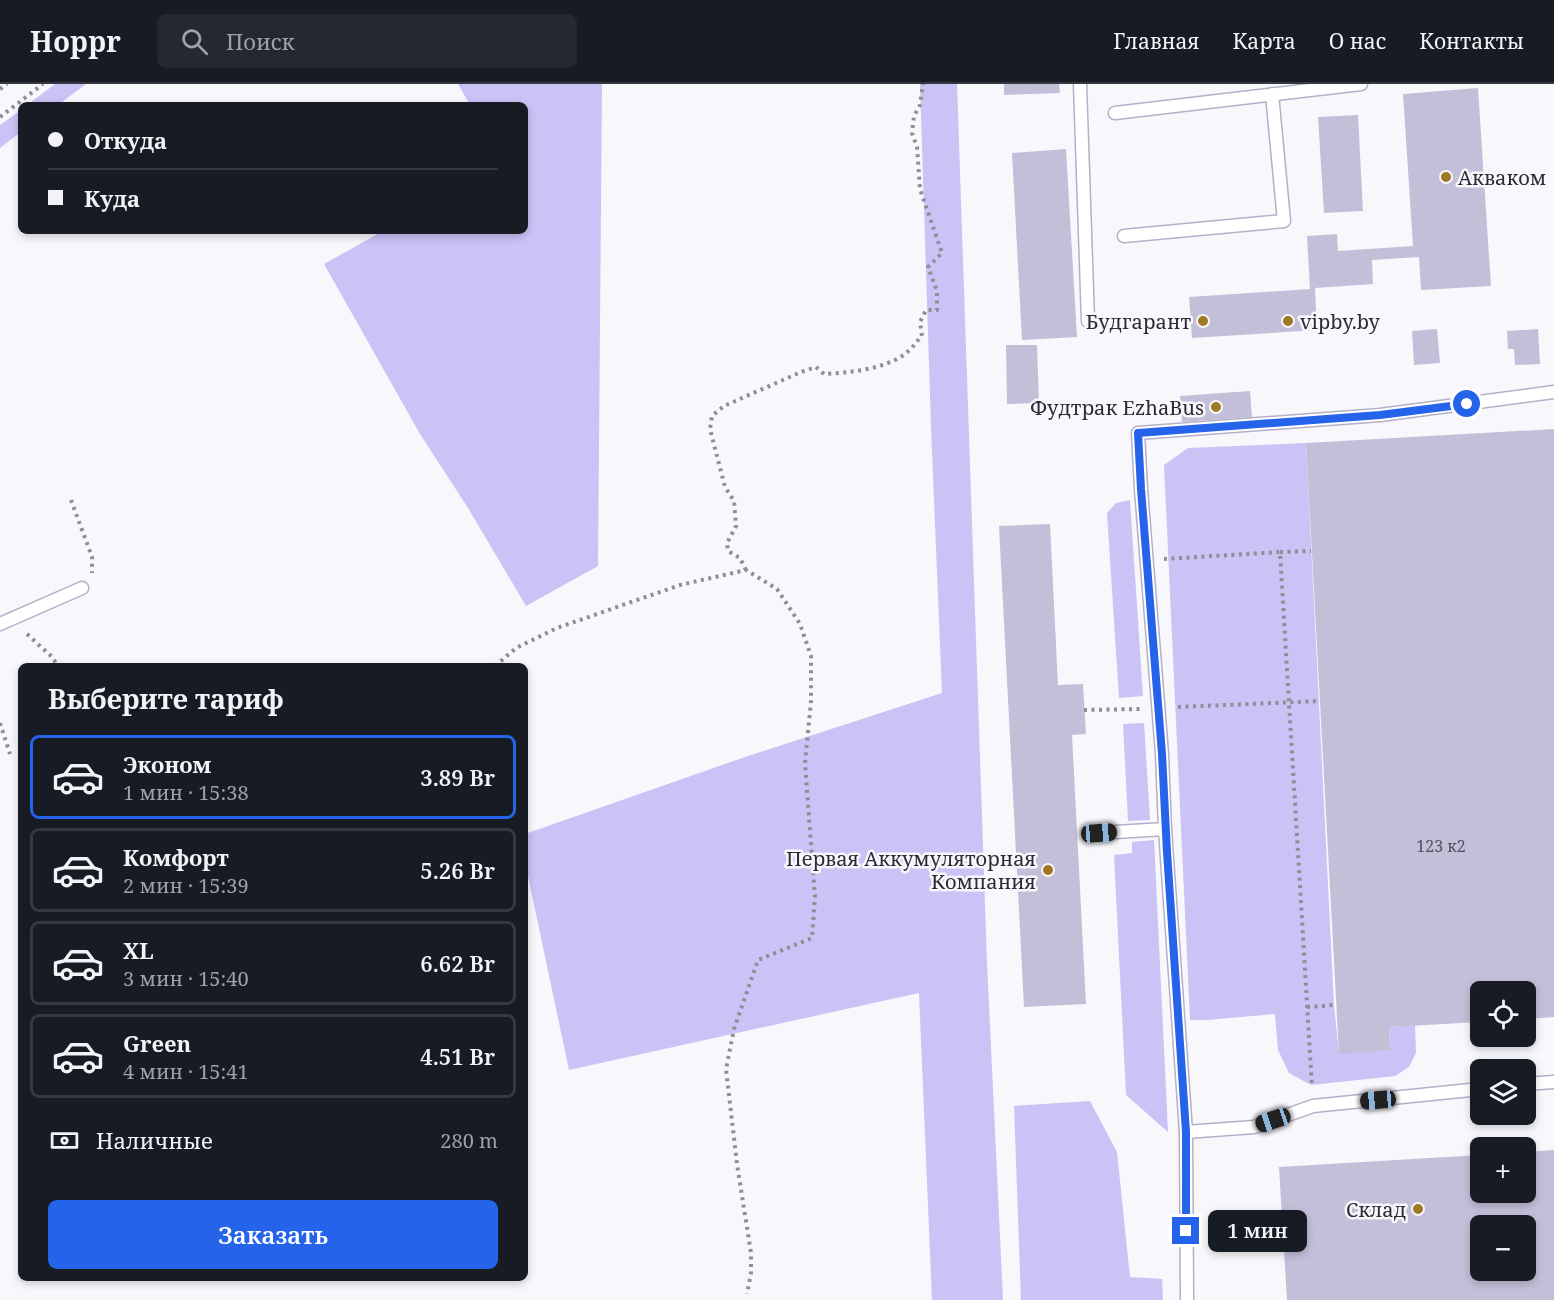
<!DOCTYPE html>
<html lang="ru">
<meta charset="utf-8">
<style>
body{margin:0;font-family:"Noto Serif",serif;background:#242831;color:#f1f3f6;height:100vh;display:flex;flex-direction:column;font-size:22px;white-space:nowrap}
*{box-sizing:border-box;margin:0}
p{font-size:20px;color:#9ea1a6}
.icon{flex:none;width:33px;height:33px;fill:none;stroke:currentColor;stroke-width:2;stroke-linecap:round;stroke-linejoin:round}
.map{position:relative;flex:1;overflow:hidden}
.drawer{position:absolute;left:18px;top:579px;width:510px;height:618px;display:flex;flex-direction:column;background:#171b24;border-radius:9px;box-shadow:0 3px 9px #0003}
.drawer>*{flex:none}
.hud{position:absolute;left:18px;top:18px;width:510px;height:132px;border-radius:9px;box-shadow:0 3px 9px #0003;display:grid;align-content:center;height:132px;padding:0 30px;background:#171b24}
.tools{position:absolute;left:1470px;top:897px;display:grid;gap:12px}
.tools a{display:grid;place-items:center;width:66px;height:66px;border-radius:9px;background:#171b24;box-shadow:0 3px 9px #0003;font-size:30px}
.end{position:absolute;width:27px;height:27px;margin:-14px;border:8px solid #2563eb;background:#fff;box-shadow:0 0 0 3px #fff}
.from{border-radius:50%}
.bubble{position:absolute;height:42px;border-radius:9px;background:#171b24;box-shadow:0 3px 9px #0003;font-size:20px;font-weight:600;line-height:42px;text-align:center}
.car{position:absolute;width:18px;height:36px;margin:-18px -9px;border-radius:8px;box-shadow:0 0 4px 2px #0007;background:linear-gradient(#222 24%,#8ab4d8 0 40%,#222 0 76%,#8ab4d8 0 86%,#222 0)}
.hud b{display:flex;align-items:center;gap:21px;height:57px;font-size:22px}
.hud b+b{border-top:2px solid #363941}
.hud i{width:15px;height:15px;background:#f1f3f6}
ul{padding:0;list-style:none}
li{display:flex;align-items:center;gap:18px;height:84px;margin:0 12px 9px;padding:0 18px;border:3px solid #363941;border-radius:9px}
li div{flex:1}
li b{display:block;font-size:22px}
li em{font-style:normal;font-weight:600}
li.selected{border-color:#2563eb}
li>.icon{width:54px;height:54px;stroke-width:1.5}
h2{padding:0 30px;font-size:27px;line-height:72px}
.pay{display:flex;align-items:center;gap:15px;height:66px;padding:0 30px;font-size:22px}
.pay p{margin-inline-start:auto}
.primary-button{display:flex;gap:12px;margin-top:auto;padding:12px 30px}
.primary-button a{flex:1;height:69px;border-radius:9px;background:#2563eb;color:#fff;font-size:24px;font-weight:600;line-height:69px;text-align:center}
header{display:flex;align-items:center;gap:36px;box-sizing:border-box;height:84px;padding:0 30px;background:#171b24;border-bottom:2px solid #363941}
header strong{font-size:28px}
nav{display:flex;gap:33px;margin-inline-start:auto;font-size:21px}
.search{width:420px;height:54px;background:#242831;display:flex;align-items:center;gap:15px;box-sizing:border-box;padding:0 21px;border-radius:9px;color:#9ea1a6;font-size:22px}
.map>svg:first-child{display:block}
.green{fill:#cbc2f6}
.building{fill:#c3bfd9;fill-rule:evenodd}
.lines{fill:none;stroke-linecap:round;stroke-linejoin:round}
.lane-casing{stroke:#b4b0c9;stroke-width:15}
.path{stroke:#8f8e95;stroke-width:4;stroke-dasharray:3 4.5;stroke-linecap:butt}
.lane{stroke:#fff;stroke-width:12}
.route{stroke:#2563eb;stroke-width:8}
.poi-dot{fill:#a07926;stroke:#f8f7fc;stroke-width:2}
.labels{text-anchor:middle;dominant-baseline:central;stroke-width:5;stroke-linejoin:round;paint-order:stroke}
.number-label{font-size:16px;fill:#52505e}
.poi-label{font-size:20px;fill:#2c2b35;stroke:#f8f7fc;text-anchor:end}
</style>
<header>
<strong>Hoppr</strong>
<div class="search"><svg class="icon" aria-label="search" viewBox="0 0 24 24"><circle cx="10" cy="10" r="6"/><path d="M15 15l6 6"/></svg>Поиск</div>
<nav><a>Главная</a><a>Карта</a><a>О нас</a><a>Контакты</a></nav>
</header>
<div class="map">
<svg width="1554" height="1216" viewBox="0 0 1554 1216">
<rect width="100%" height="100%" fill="#f8f7fc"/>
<path class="green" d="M55,0h31l-28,21h-31z
M458,0h144l-4,482 -72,40 -58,-98 -48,-74 -96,-170 59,-33h142v-126h-55z
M920,0h37l30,879 16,337h-71l-13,-307 -350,77 -44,-208v-28l220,-77 197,-64 -11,-266z
M21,26v22l-21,16v-23z
M1306,359l28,562 5,48 51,-3 -1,-23 26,-2 1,28 -7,14 -14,9 -84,9 -22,-12 -11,-23 -3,-36 -68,6h-17l-26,-555 24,-17z
M1130,416l13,196 -24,2 -12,-185 9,-10z
M1144,639l6,97 -22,1 -5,-97z
M1154,756l14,292 -42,-37 -12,-240 18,-2v-11z
M1090,1017l27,51 13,125 32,2 1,21h-142l-7,-194z"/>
<path class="building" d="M1004,0h55l1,9 -56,2z
M1478,4l13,198 -70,4 -2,-33 -47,3 1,24 -58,4 2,42 -125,8 -3,-41 121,-8 -3,-53 30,-2 1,17 75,-5 -10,-152z
M1358,31l5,96 -39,2 -6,-96z
M1066,65l11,188 -55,3 -10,-187z
M1437,245l3,34 -26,2 -2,-34z
M1538,245l2,35 -25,1 -1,-16h-6l-1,-18z
M1006,261h31l2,58 -32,1z
M1250,307l2,26 -70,5 -2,-26z
M1554,345v588l-28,2v-27h-46v30l-91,5 1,23 -51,4 -33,-611z
M1050,440l8,161 25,-1 3,50 -14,1 14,269 -62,3 -25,-481z
M1554,1066v150h-267l-8,-133 201,-12v37h46v-40zM1480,1142h46v44h-46z"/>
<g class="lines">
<g class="lane-casing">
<path id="lane" d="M1080,0l8,237
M1115,29l246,-29
M1124,152l160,-15 -12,-127
M0,540l82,-36
M1099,749l66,-4
M1526,1000l28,-2
M1186,1048l68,-5 59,-21 167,-17
M1187,1216l-1,-168 -21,-303 -3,-75 -21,-265 -3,-56 242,-18 174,-23"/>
</g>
<path class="path" d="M0,5l7,-5
M0,33l43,-33
M71,416l21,57v16
M1280,468l31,-1
M1164,475l116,-7 32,535
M746,486l-6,-12 -12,-7 -1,-8 9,-17 -2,-25 -9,-14 -15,-58 2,-13 12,-10 77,-34 15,-5 8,7c23,-1 63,-5 82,-21 6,-4 10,-11 16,-17l-2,-14 6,-12h11v-19l-9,-24 14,-14 -22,-64 -3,-42 -5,-14 2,-17 6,-11 3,-21
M27,550l25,23 6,9
M495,582l21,-18 41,-20 123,-43 66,-15 31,19 23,35 11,32v45l-6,62 10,134 -3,41 -54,22 -24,69 -8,40 11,95 14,89v20l-4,21
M1178,623l142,-6
M1084,626l57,-1
M0,639l10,31
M1307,923l27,-2"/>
<use href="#lane" class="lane"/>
</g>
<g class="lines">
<path class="route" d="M1186,1147v-99l-19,-280 -5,-98 -21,-265 -3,-56 242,-18 87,-11"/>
</g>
<g class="poi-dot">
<circle cx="1446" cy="93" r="6"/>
<circle cx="1203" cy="237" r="6"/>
<circle cx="1288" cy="237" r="6"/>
<circle cx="1216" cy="323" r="6"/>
<circle cx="1048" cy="786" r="6"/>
<circle cx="1418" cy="1125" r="6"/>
</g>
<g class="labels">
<g class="number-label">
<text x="1441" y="762">123 к2</text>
</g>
<g class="poi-label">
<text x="1458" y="93" text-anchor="start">Акваком</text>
<text x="1191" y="237">Будгарант</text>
<text x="1300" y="237" text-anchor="start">vipby.by</text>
<text x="1204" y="323">Фудтрак EzhaBus</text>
<text x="1036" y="774">Первая Аккумуляторная<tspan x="1036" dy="23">Компания</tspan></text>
<text x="1406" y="1125">Склад</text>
</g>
</g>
</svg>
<div class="tools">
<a><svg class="icon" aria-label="locate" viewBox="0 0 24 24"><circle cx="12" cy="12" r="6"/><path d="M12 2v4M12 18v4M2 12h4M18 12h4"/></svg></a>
<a><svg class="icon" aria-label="layers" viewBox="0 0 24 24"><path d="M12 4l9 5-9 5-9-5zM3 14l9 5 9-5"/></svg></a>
<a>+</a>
<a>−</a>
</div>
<i class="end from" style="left:1467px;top:320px"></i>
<i class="end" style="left:1186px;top:1147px"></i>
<div class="bubble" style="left:1208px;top:1126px;width:99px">1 мин</div>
<i class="car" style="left:1099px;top:749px;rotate:86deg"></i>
<i class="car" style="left:1378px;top:1016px;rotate:265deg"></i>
<i class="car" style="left:1273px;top:1036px;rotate:251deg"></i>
<div class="hud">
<b><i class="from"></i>Откуда</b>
<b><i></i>Куда</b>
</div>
<section class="drawer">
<h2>Выберите тариф</h2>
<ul>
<li class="selected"><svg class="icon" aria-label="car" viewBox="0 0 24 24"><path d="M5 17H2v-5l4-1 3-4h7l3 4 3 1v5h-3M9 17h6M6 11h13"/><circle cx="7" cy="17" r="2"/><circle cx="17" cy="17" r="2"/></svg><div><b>Эконом</b><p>1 мин · 15:38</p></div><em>3.89 Br</em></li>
<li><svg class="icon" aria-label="car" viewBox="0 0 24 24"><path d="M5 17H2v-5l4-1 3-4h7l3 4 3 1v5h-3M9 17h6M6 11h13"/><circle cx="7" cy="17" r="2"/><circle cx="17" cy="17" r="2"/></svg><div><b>Комфорт</b><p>2 мин · 15:39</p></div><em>5.26 Br</em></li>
<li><svg class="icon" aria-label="car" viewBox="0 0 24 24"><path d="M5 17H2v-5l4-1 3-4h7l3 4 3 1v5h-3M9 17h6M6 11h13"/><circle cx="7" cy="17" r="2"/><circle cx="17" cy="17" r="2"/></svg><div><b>XL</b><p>3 мин · 15:40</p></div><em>6.62 Br</em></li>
<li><svg class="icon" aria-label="car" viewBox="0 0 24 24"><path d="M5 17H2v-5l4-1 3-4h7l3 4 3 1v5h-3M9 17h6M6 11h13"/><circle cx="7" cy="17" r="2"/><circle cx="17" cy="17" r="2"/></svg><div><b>Green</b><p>4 мин · 15:41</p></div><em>4.51 Br</em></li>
</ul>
<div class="pay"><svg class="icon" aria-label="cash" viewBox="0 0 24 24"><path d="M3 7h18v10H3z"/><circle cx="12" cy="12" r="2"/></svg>Наличные<p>280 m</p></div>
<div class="primary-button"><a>Заказать</a></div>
</section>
</div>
